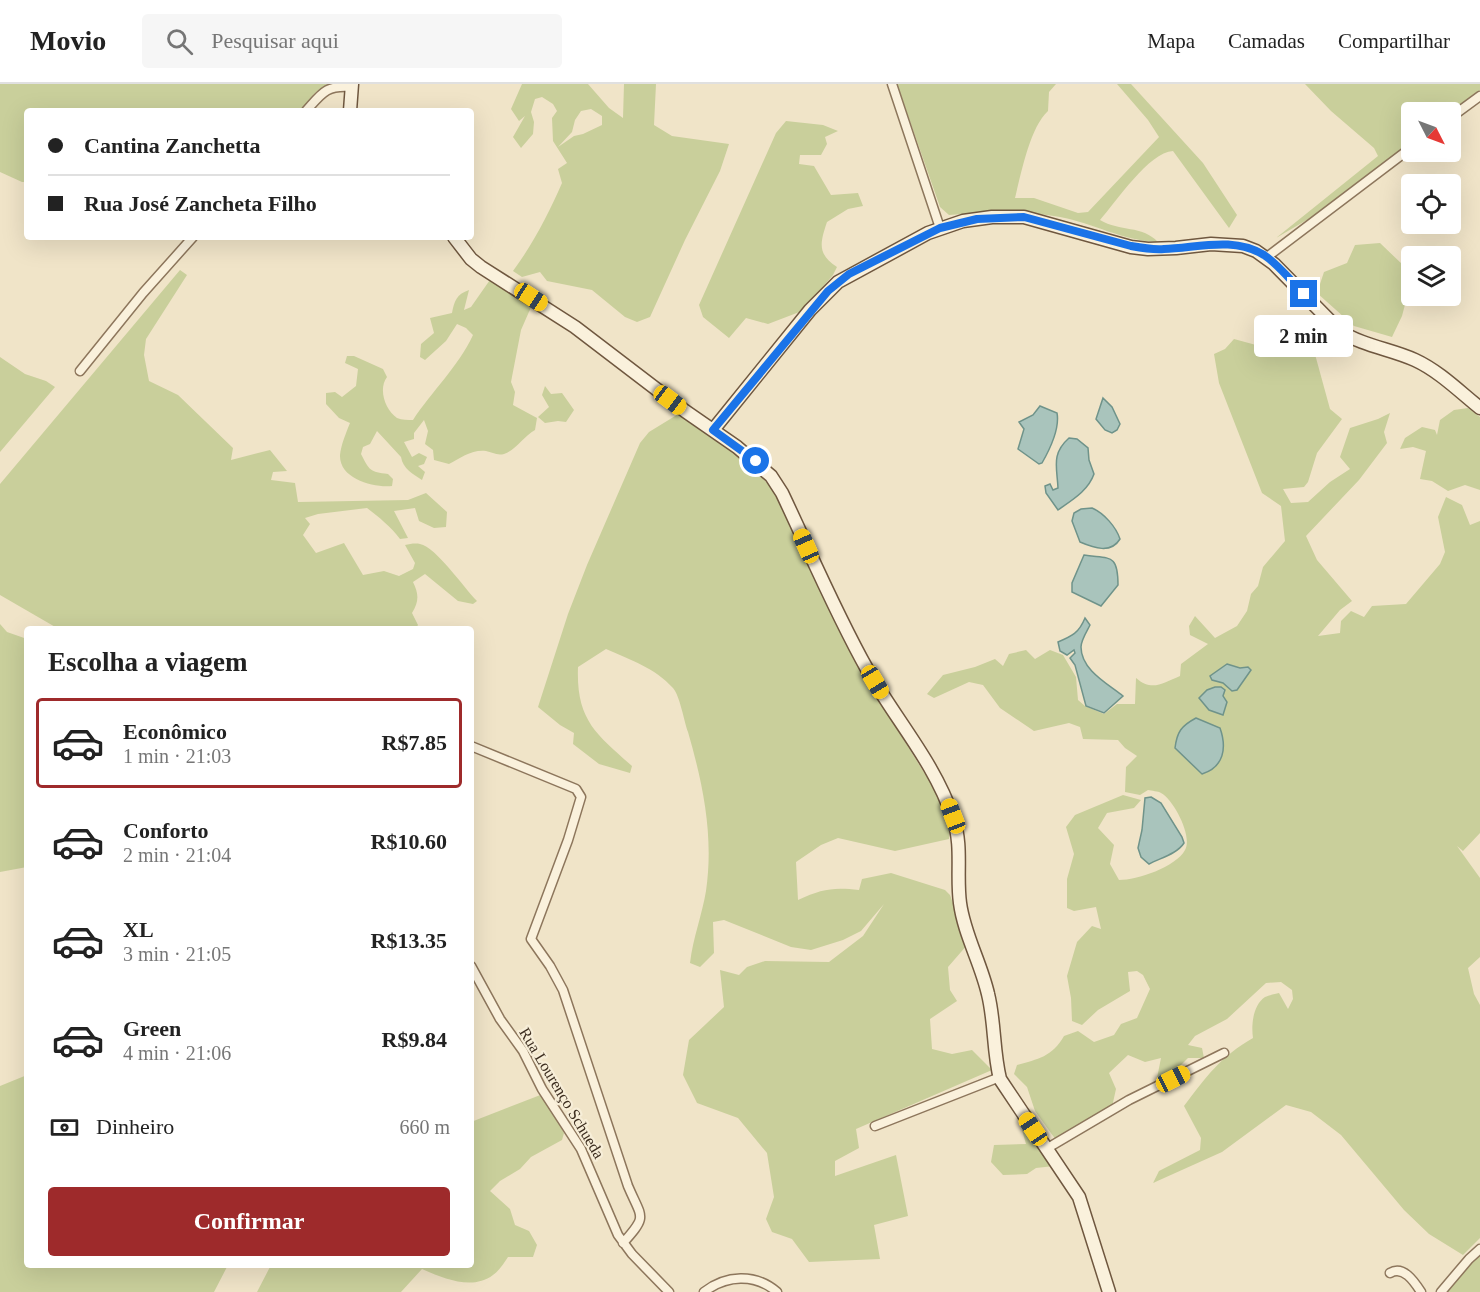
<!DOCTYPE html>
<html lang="pt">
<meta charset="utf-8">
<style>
body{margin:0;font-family:Georgia,serif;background:#f6f6f6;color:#222;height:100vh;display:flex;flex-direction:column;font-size:22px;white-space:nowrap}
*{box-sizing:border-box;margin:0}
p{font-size:20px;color:#767676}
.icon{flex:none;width:33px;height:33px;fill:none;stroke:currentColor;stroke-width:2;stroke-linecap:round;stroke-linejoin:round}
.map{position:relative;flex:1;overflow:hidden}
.details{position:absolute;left:24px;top:542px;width:450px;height:642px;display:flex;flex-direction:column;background:#fff;border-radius:6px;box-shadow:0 6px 24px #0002}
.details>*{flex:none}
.guide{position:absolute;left:24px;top:24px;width:450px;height:132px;border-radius:6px;box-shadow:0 6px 24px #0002;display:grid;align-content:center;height:132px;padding:0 24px;background:#fff}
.needle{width:39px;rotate:132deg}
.controls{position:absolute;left:1401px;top:18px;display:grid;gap:12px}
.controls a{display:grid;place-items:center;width:60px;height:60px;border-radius:6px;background:#fff;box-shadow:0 6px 24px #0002;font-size:30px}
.end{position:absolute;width:27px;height:27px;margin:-14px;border:8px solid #1a73e8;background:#fff;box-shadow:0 0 0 3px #fff}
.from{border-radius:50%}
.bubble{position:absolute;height:42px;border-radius:6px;background:#fff;box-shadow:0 6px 24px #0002;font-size:20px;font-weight:700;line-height:42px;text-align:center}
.car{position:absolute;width:18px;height:36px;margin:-18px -9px;border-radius:8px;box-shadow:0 0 4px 2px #0007;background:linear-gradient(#f5c518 24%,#345 0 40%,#f5c518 0 76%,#345 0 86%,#f5c518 0)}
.guide b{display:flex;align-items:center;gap:21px;height:57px;font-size:22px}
.guide b+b{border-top:2px solid #e0e0e0}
.guide i{width:15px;height:15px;background:#222}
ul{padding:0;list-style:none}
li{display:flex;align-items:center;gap:18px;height:90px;margin:0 12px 9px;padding:0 12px;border:3px solid transparent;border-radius:6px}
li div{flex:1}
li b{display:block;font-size:22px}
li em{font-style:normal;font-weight:700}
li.current{border-color:#9e2a2b}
li>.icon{width:54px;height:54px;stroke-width:1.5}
h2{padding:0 24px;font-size:27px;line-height:72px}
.pay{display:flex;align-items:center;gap:15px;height:66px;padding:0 24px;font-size:22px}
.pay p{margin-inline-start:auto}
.button{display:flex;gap:12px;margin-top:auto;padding:12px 24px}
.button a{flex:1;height:69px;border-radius:6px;background:#9e2a2b;color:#fff;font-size:24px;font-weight:700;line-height:69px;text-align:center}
header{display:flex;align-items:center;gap:36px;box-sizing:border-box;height:84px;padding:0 30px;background:#fff;border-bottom:2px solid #e0e0e0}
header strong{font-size:28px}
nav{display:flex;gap:33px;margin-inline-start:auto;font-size:21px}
.search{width:420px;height:54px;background:#f6f6f6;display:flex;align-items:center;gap:15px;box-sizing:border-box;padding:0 21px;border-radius:6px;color:#767676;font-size:22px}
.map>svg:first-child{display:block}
.green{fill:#c9cf9b;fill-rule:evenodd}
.water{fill:#a9c4bc;stroke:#6f938a;stroke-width:1.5}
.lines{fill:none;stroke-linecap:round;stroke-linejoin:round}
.street-casing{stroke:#8d765c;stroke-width:11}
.secondary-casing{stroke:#6f573f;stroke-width:15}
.street{stroke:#faf1dc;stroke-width:8}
.secondary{stroke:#faf1dc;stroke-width:12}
.route{stroke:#1a73e8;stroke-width:8}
.labels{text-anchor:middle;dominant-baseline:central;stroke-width:4.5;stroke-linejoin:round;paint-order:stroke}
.street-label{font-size:16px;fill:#3d2e20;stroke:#f7eed8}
</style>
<header>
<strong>Movio</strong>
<div class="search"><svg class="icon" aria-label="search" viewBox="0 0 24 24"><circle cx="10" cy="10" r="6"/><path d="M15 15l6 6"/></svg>Pesquisar aqui</div>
<nav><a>Mapa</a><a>Camadas</a><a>Compartilhar</a></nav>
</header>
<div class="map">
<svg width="1480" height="1208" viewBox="0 0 1480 1208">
<rect width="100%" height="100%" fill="#f0e4c8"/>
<path class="green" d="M0,0h328l-11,7 -18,20h-272v71h-5l-22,-10z
M522,0h66l21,24 14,10 1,-34h32l-2,41 18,11 57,8 -9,27 -35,69 -35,77 -13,5 -12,-5 -33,-27 -45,-9 -7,-9 -18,5 -9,-6c20,-27 36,-58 49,-88l-4,-14 9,-6 -14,-22 -1,-23 5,-7 -4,-7 -11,-7 -7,2 -4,13 3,10 -1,12 -12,14 -8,-11 12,-21 -6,5 -8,-12zM591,25l11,7v9l-19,9 -9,2 -16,11 14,-15 3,-12 6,-9z
M897,0h159l-7,8 -1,19c-18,16 -27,63 -33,87h19l44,15 10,-1 71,-75 -11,-17 -31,-36h14l72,79 34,52 -8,13 -56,-77c-24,1 -57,51 -73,69 20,12 42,5 58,22 -35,-1 -65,-19 -98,-25 -37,-7 -73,-5 -111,-2l-9,-8z
M1305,0h175v6l-30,22h-38l-1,30 -94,72 -41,24 102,-82 -4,-8 -43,-37z
M786,37l37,4 15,6 -13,6 2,7 -6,11h-21l-1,9 15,2 17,29 27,-2 5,13 -15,3 -21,13c-7,21 -10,32 10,45l-4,8 -31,36 -34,13 -22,-6 -17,20 -26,-21 -4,-12 77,-172z
M1380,159l23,22 -2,18 6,14 -5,19 -10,21 -38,-11 -37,-33 7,-21 23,-9 8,-18z
M180,186l7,5 -41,64 -2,16 5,26 29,14 55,53 -2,12 39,-10 17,21 -14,1 -2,8 24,3 3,19 110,-2 18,-7 21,19 -1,15 -12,1 -15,-7 -4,-13 -21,3 14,27 -8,1c-9,-12 -21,-22 -33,-31l-49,6 -13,4 5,6 -7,11 13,18 28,-10 19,32 21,-4 15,5 14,-7 2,-6 -10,-18c5,-1 10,-2 15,-1 16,3 44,44 57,57l-4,3 -15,-3 -33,-27 -12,8c6,12 6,20 -1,31l6,12 -2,3h-359l-57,-33v-111z
M492,193l40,28 -11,25 -10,52 4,10 -2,13 24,13 -2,12c-11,6 -19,20 -31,24 -7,2 -12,-2 -18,-3 -13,-2 -26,7 -37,13l-15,-4 -1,-10 -8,-6 3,-13 -4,-11 -10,13v6l-10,3 8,15 7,-4 8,4 -3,7 -6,2 7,6 -3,8c-9,-6 -19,-11 -21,-23l-24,-26 -7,13 -7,3 -2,7c8,16 9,18 27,20l5,5 -1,7c-18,2 -53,-7 -52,-31 1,-10 6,-22 10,-32l-11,-5 -13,-14v-11l9,-1 7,5 14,-11 2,-17 -13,-6 2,-7h7l29,13 4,8c-9,12 -2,33 10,41 5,2 11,2 16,2 19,-29 45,-53 60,-85l-7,-7 -9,-4 -11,17 -21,19 -5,-3 1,-13 13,-11 -4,-15 22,-5c2,-12 5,-19 17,-23l-5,20 7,-3z
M1273,247l19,4 21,12 17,62 12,10 -25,34 -9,29 -4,5 -21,2 8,14 17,-1 22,-20 20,-13 -10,-12 10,-29 28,-9 12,-6 -6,19 3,11 -28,37 -53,56 11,24 35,41 -12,9 -22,26 22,-3 1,-12 10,-10 13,6 8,-11 34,-2 34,-40 5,-12 -7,-35 8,-20 16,8 8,20 10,-4v312l-17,18 -6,-5 23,32v79l-12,11 6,26 6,11v233l-17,17 -34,-21 -25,-24 -63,-75 -30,-23 -25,-7 -64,47 -69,31 6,-12 41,-21 1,-12 -17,-32c22,-29 37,-50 69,-68 -2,-13 0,-33 12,-41 4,-2 10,-3 14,-4l9,16 5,-10 -1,-9 -11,-8 -15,1 -39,36 -32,17 -7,9 14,3 2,10h-16l-20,20 -8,4 -3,-4 4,-20 -16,4 -17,-7 -19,18 7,16 -4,18 -56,33 -21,-29 -8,-24 -13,-13 3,-9c21,-6 35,-8 47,-29l14,-5 16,11 20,-7 7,-11 16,-6 13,-29 -7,-14 -6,-4 -9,1 2,19 -32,19 -16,15 -10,-4 -1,-23 -4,-22 10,-34 15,-16 9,3 -5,-22 -22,4 -7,-3v-29l7,-25 -8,-27 9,-12 48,-20 18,5 -7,8 -27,5 -9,15 16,17 -4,19 9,16c18,0 57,-13 66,-30 8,-13 -11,-50 -24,-57 -3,-2 -9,-2 -13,-3l-8,5 -15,-3 1,-25 11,-11 -12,-8 -7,-8 -35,-1 -3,-12 -11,-4 -35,8 -34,-23 -17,-23 -14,-3 -35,16 -7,-4 16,-19 32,-8 20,-8 8,7 6,-12 17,-4 9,9 15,-9 13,5 13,22 2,23 7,6 19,8 13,-10h18l1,-26c16,14 27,5 44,-2l1,-12 27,-20 -18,-9 -1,-9 6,-10 20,22 22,-12 10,-15 4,-17 7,-8 5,-19 22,-26 -4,-35 -19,-13 -43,-110 -5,-29 11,-5 9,-10 22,6z
M0,273l25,17 21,7 9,6 -55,65z
M545,302l6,8 11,-1 12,17 -8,12 -8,-1 -13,2 -7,-6 11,-10 -7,-12z
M1468,324l12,9v73l-15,-5 -17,6 -16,-10 -12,-2 6,-28 -13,-4 -13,2 5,-11 17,-11 13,3 2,5 3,-15 14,-10z
M680,329l71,53 27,29 78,168 82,132 12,32 -1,12 -54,12 -57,-13 -17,7 -25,17 2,38c24,-11 35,-13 61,-10l3,-11 29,-6 54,17 5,5 18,49 -20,23 2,23 7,11 -27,18 2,30 20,5 20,-4 20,20 -136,59 3,19 -24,13v15l61,-21 12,61 -34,9 6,34 -71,3 -17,-23 -20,-7 -6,-13 8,-22 -7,-44 -29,-35 -41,-15 -14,-28 6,-35 35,-33 -4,-37 19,5 8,-8 18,-6 64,1 34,-26 21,-32 -23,27 -18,9 -32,10 -20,-3 -67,-27 -11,2 1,31 -14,14 -10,-4c3,-25 12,-48 16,-72 8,-55 -3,-107 -18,-159 -4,-11 -8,-36 -15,-44 -18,-20 -42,-28 -67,-39l-28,18c-2,53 18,67 54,99l-2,7 -31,-9 -26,-20 1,-11 -14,-8 -22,-18 30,-93 19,-49 53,-122 9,-11z
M0,540l7,8 20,7v228l-27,5z
M27,991v189l201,1 -14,27h-214v-206z
M543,1010l21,39 -2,7 -31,17 -11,12 -20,12 -10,10 20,18 5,16 14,6 8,14 -4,12h-25c-4,6 -9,14 -15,18 -21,16 -50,3 -71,-6l-21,23h-144l14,-27 200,-1v-142z
M1024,1039l30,43 -18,2 -9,6 -24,1 -12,-13 3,-17 32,-1 -4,-14z
M1480,1171v37h-36z"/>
<path class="water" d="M1103,314l9,9 8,17 -3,6 -5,3 -7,-3 -9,-11z
M1040,322l17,7c3,16 -7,36 -15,50l-3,1 -21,-15 6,-20 -5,-7 14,-7z
M1069,354l8,1 11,9 1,12 5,14c-6,17 -22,26 -36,36l-12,-17 -1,-7 5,-2 3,6 5,-2c-1,-21 -7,-34 11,-50z
M1092,424c12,5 24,19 28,31 -9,15 -26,9 -40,3l-8,-21 2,-8 7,-4z
M1084,471c26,4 34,-2 34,30l-17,21 -29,-14v-9z
M1085,534l5,7c-3,6 -9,15 -9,22 0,23 27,37 42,49l-19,17 -18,-7 -11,-41 -5,-7 5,-5 -1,-3 -7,5 -7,-4 -2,-9c14,-6 21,-9 27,-24z
M1227,580l13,4 8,-1 3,3 -14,20 -5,1 -9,-8 -11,-3 -2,-4z
M1215,603h6l4,3 -2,6 4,6 -4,13 -14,-5 -10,-12 8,-8z
M1196,634l24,10c7,20 4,39 -18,46l-27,-26c2,-16 6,-22 21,-30z
M1151,713l10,6 21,34 2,6c-7,11 -24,15 -35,21l-8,-7 -3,-9 4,-18 3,-32z"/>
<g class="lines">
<g class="street-casing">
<path id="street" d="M892,0l48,144
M306,27c16,-18 20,-26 45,-24
M1450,34l30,-22
M1267,173l145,-110
M80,287l63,-78 50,-56
M471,662l105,43 5,8 -13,43 -37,99 19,27 13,24 65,196c14,33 20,29 -5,57
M471,882l29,53 23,32 19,38 39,60 37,86 14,19 37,38
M875,1042l125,-49
M1046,1065l83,-49 95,-47
M1390,1189c13,-8 24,8 31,19
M704,1208c22,-17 51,-19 73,0
M1441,1208l28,-33 11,-10"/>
</g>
<g class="secondary-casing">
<path id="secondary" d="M350,27l2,-27
M454,153l17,22 10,8 94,60 110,84 52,36 34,29 11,17c28,59 53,119 85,176 28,50 68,94 86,149 10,28 3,56 7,85 4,31 21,60 28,91 7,28 5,57 12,85l79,118 30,95
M713,346l97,-120 28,-28 90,-49 35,-12 29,-4h32l107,30 17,2 28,-1 35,-4 32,2 13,5 18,13 66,67c23,15 51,18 75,29 24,11 45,32 65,48"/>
</g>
<use href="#street" class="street"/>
<use href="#secondary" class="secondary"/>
</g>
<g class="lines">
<path class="route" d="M756,377l-43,-31 115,-139 21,-17 91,-46 37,-9 47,-2 107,29c11,2 22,4 33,3 33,-1 69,-13 100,6 15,10 27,26 40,39"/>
</g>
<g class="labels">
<g class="street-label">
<text transform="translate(562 1009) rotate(59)">Rua Lourenço Schueda</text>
</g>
</g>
</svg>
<div class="controls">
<a><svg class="needle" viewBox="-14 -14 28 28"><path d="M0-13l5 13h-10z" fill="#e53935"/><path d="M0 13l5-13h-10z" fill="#767676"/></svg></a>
<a><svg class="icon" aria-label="locate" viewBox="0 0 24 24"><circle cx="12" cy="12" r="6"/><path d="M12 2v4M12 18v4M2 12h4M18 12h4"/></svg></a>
<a><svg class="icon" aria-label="layers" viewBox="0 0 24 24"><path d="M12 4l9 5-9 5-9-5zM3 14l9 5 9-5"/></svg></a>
</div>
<i class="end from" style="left:756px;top:377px"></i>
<i class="end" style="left:1304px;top:210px"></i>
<div class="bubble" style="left:1254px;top:231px;width:99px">2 min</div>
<i class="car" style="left:531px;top:213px;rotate:123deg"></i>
<i class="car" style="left:670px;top:316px;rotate:127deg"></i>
<i class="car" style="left:806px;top:462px;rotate:336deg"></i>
<i class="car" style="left:875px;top:598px;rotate:149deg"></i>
<i class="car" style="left:953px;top:732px;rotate:339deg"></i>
<i class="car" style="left:1173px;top:995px;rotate:63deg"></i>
<i class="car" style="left:1033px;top:1045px;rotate:326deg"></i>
<div class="guide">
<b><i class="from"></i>Cantina Zanchetta</b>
<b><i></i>Rua José Zancheta Filho</b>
</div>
<section class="details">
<h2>Escolha a viagem</h2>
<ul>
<li class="current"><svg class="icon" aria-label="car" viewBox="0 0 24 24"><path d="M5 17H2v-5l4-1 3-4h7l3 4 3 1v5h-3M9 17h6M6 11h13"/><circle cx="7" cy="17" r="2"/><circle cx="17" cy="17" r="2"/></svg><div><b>Econômico</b><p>1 min · 21:03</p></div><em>R$7.85</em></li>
<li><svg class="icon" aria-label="car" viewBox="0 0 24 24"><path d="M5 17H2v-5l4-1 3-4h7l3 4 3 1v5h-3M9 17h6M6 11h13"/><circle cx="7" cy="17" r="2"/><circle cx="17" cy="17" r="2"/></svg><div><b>Conforto</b><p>2 min · 21:04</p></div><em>R$10.60</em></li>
<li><svg class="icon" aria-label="car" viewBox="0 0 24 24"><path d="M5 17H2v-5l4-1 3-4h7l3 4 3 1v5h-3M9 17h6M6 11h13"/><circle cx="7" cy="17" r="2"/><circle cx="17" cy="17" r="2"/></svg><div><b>XL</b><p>3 min · 21:05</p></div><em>R$13.35</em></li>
<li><svg class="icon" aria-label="car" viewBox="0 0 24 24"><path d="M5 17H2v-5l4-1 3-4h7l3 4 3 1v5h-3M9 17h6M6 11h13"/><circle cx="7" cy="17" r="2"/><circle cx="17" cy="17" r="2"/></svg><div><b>Green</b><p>4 min · 21:06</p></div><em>R$9.84</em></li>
</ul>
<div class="pay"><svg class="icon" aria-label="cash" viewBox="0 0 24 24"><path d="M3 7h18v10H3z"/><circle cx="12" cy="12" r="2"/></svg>Dinheiro<p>660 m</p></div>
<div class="button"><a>Confirmar</a></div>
</section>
</div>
